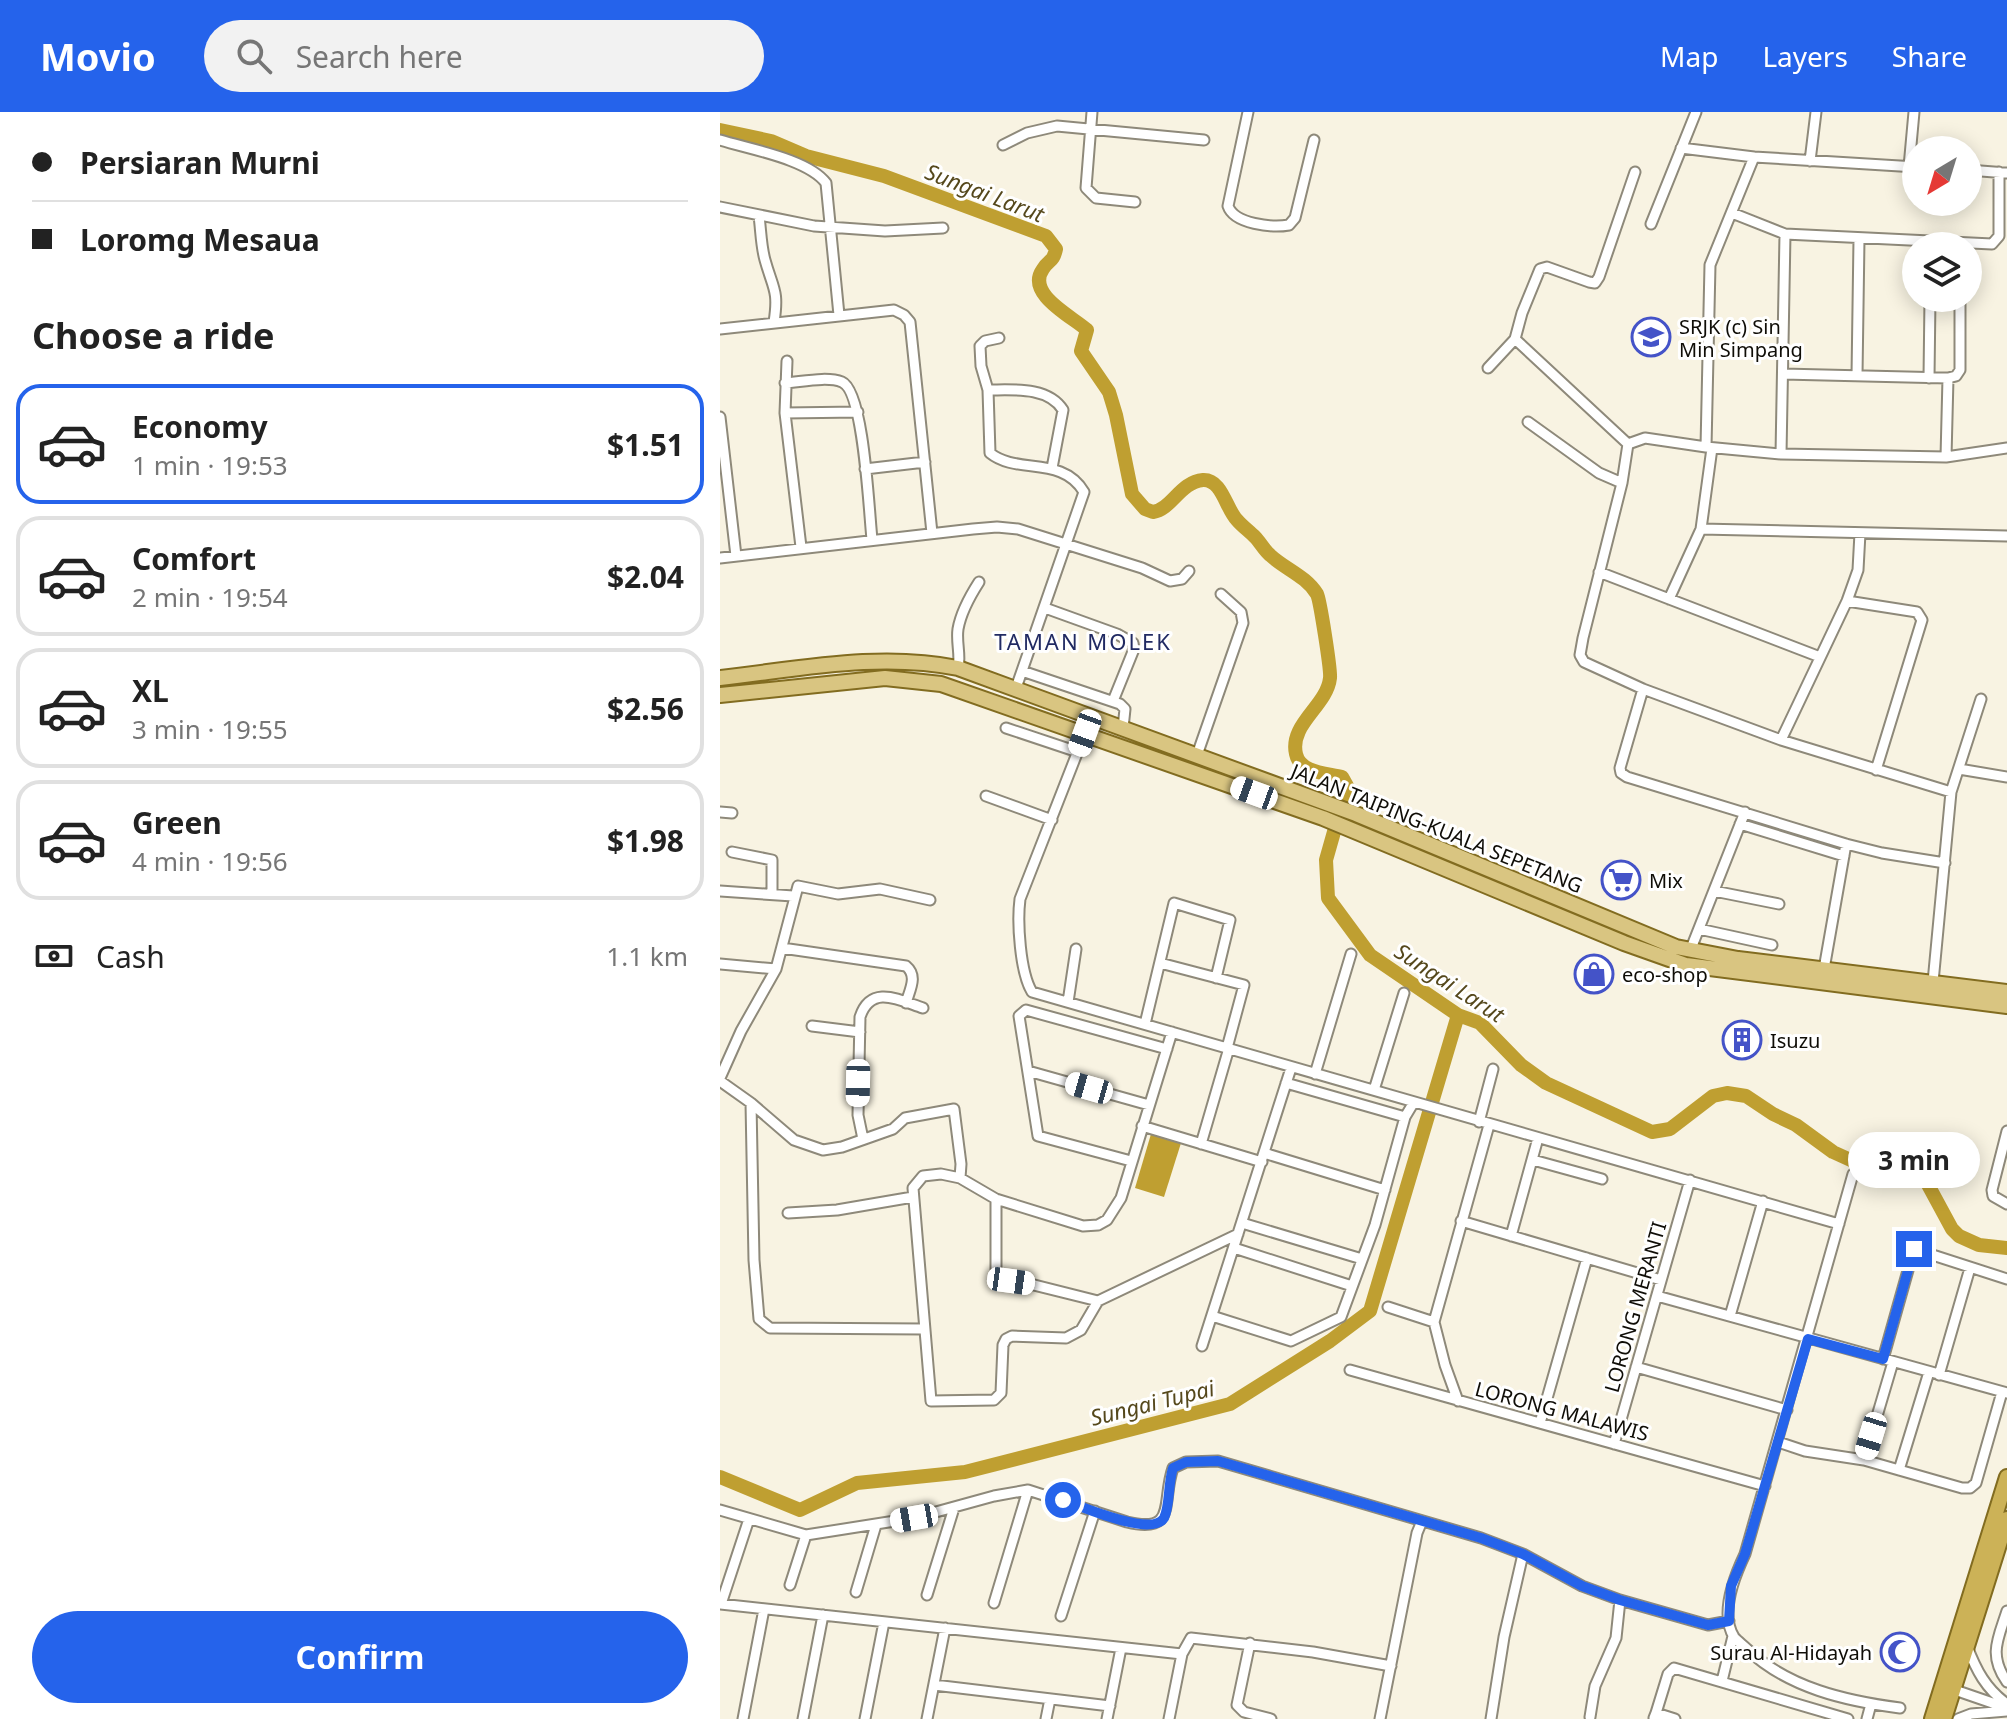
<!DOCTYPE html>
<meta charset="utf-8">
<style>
body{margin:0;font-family:"Noto Sans",sans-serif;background:#f2f2f2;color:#222;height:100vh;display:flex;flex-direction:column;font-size:30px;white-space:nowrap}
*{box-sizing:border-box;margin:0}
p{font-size:26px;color:#767676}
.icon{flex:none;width:44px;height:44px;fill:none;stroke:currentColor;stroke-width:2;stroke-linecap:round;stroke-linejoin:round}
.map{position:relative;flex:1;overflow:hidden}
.drawer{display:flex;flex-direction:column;background:#fff;width:720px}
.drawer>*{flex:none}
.top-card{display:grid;align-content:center;height:176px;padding:0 32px;background:#fff}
.needle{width:52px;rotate:218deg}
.tools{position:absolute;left:1182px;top:24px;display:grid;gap:16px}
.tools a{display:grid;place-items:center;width:80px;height:80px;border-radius:50%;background:#fff;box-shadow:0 4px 20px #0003;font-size:40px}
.end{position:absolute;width:36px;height:36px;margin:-18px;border:10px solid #2563eb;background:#fff;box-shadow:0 0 0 4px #fff}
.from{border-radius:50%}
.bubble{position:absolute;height:56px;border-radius:28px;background:#fff;box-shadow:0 4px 20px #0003;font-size:26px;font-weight:700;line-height:56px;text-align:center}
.car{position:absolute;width:24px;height:48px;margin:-24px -12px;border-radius:10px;box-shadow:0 0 6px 2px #0007;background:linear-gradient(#fff 24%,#345 0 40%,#fff 0 76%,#345 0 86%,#fff 0)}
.top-card b{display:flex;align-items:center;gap:28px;height:76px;font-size:30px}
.top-card b+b{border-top:2px solid #e0e0e0}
.top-card i{width:20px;height:20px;background:#222}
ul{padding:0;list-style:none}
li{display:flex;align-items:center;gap:24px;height:120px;margin:0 16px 12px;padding:0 16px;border:4px solid #e0e0e0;border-radius:24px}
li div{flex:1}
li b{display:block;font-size:30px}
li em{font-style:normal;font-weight:700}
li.selected{border-color:#2563eb}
li>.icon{width:72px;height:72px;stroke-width:1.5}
h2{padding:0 32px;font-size:36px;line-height:96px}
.pay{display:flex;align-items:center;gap:20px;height:88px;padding:0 32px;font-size:30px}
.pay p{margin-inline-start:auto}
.primary-button{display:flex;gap:16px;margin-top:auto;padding:16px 32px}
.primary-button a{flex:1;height:92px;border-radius:48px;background:#2563eb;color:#fff;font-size:32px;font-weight:700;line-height:92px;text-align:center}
header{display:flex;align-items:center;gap:48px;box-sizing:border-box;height:112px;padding:0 40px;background:#2563eb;color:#fff}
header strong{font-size:38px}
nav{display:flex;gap:44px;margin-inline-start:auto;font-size:28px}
.search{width:560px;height:72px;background:#f2f2f2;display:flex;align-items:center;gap:20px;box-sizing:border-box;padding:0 28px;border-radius:44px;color:#767676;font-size:30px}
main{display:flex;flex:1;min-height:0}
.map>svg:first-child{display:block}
.water{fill:#bf9f31}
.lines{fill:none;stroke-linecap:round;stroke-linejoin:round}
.river{stroke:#bf9f31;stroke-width:14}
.minor-casing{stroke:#8e897a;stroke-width:13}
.primary-casing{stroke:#826c20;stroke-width:18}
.trunk-casing{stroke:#826c20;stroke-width:18}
.minor{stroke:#fff;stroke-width:9}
.primary{stroke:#d9c581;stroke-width:14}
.trunk{stroke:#ccb257;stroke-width:14}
.route{stroke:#2563eb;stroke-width:10}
.labels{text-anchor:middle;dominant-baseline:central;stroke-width:6;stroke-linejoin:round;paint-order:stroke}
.poi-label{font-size:20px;fill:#0f0d07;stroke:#fff;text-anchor:start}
.street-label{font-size:20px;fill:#0f0d07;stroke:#fff}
.water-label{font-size:22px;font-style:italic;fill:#55481c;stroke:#fff}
.neighbourhood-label{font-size:22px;letter-spacing:2px;fill:#212a62;stroke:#fff}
</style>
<header>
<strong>Movio</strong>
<div class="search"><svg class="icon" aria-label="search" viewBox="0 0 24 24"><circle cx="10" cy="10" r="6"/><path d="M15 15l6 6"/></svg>Search here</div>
<nav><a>Map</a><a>Layers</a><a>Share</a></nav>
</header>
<main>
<section class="drawer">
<div class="top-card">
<b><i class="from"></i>Persiaran Murni</b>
<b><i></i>Loromg Mesaua</b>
</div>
<h2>Choose a ride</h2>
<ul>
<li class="selected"><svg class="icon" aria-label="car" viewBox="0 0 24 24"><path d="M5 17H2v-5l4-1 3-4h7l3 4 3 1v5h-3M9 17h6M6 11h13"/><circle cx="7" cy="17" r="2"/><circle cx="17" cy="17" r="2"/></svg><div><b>Economy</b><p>1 min · 19:53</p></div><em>$1.51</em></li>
<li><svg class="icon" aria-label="car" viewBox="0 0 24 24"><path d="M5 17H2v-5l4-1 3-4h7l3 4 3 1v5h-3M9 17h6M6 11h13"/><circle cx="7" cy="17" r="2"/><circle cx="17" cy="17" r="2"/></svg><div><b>Comfort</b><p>2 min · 19:54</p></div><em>$2.04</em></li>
<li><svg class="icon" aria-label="car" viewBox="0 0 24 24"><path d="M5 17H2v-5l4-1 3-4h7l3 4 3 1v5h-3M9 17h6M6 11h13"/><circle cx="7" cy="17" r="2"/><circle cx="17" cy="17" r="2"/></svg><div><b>XL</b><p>3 min · 19:55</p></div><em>$2.56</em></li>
<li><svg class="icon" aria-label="car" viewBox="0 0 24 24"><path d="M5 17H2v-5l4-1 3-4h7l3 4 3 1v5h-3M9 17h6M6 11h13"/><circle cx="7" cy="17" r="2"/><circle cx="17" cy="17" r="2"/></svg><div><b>Green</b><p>4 min · 19:56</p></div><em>$1.98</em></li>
</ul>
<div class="pay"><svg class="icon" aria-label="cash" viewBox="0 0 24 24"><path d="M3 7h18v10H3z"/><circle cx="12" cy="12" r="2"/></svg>Cash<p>1.1 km</p></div>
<div class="primary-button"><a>Confirm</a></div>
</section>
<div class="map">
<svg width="1287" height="1607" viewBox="0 0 1287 1607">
<rect width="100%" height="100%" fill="#f8f3e2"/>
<path class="water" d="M431,1022l30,9 -17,54 -29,-9z"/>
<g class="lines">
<path class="river" d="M0,18l51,11 35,15 78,20 162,60 10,13c-3,14 -7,10 -13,20 -18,25 30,48 44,61l-6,21 28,41 7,23 16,79 13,15 8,3c19,-3 27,-30 50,-32 19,-1 23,29 34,40 5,6 12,11 18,17 5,5 9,13 15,18 15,14 36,21 47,39 3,6 14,76 13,84 -3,28 -41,46 -34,76 4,19 31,19 46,23l5,9 -21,74 2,38 42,57 88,60 22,8 41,42 25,18 106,49 18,-3 43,-33 14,-3 19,3 27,18 23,11 37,27 22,10 43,1 17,4 11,14 26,48 7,7 20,9 28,3
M0,1365l80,33 57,-27 108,-11 265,-68 100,-63 40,-30 88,-296"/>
<g class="minor-casing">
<path id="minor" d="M372,0l-6,76 10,10 39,4
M528,0l-20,94c6,18 44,22 61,19l6,-7 19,-78
M0,28c29,9 88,19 106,43l13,132
M283,33l24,-12 30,-7 147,14
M961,36l73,9
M1090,49l6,-49
M1189,55l5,-55
M1248,58l39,3
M0,95l94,19 71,5 58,-3
M1012,101l53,21 207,10 7,-8v-64
M39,104c2,15 2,30 6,44 8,29 14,30 9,62
M931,112l45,-112
M0,217l174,-19 10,5 6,7 22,211
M279,226l-14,3 -5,5 1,20 7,24 2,63c27,22 72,2 94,39l-68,196
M795,227l7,-26 18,-44 7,-2 42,15 6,1 4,-6 36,-105
M768,256l27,-29 113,105 -6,39 -39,155 -3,17 4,7 59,27 138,51 170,52
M1063,262l165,4
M1137,264l2,-137
M1209,266l1,-80
M65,271c16,-1 42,-7 57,-1 22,9 27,131 30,157
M268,278c24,0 60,-4 75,20l-11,58
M65,301l2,-52
M0,305l16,139
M808,310l71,51 23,10
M908,332l17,-6 61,9 75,7 165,3 61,-9
M986,335l4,-182 44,-108 162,10
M1061,342l4,-220
M1226,345l2,-79 8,-2 4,-6v-72
M145,357l60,-7
M981,417l306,7
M81,435l-16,-134 73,-1
M0,446l253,-29 24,-2 21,2 124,39 28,13 12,-2 7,-8
M879,460l221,85
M949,487l32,-70 11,-81
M1127,489l70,11 5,8 -46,150
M325,496l72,26 16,9 1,6 -21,52
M238,556c3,-13 -2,-25 0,-39 3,-17 12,-33 21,-47
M302,559l98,33 5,5 -2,19
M923,577l-23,79 1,5 6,4 219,67 36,9 63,10
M286,616l72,24
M365,621l-65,166c-3,23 0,73 12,93l807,232
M1061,628l66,-139 11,-31 2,-37
M477,643l46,-132 -2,-11 -20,-18
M1239,657l48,8
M266,684l66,24
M0,700l12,1
M1020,712l104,32
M12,740l40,8v33
M0,779l73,5
M994,779l65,13
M979,817l73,16
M62,836l124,18c12,10 4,23 0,37
M970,839l55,-139
M440,851l84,22 -17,63
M0,852l56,5
M1104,857l22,-125
M1213,870l18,-190 30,-93
M348,890l8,-53
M425,912l29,-121 56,17 -14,58
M92,914l48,6
M308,959l121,34
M595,962l36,-120
M0,966l21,-47 35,-62 22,-83 40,8 42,-5 50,11
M0,969l31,22 43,37 29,10 19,-3 51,-18 12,-11 49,-9 7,55 -1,14
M566,971l119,34
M654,978l30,-97
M31,991l3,157 5,59 11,9 154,1
M759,1010l14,-53
M422,1014l120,36
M1287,1019l-15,59 1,6 14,8
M143,1027l-5,-24 2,-98c11,-33 39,-17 63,-9
M481,1032l28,-96
M544,1041l121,37
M813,1048l69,19
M411,1049l-93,-25 -19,-120 7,-6 141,39
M1133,1062l-108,380c-10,21 -26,59 -11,83 3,4 9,8 13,12 41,39 99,52 153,59
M276,1087v71l6,7 96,24 140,-67
M68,1101l49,-3 76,-13
M741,1109l200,59
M522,1111l120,36
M791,1124l27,-98
M514,1136l118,38
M937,1184l350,97
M378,1189l-17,29 -15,8 -54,-2 -6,3 -3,6 -2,48 -7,7 -63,1 -18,-213 10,-12 18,-2 19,4 36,21 87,27 15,-1 9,-5 14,-22 51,-166
M668,1195l46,15
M492,1204l79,25 50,-24 34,-92 30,-108 9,-15
M1010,1204l33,-115
M482,1234l89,-278
M1163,1247l31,-110 93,30
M916,1255l151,43
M630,1258l415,116
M1219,1263l31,-107
M738,1289l-13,-36 -11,-43 55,-197
M820,1311l47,-165
M1058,1330l27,9 59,9 98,28h8l6,-5 26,-91
M894,1332l76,-264
M1144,1348l29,-98
M1179,1358l30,-98
M0,1398l86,25 108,-17 80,-22 34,-6 99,32c51,12 34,-20 46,-54l13,-6 32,-1 263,77 42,16 59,32 38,14 88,25 21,-4
M70,1473l16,-50
M136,1480l20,-67
M207,1483l27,-87
M274,1491l34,-113
M0,1492l462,50
M1,1492l28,-85
M1287,1499c-9,28 -19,44 0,71
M341,1504l34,-105
M530,1531l-13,62 7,7 27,7
M1247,1534c9,24 19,43 40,58
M1002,1569l11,-45
M214,1573l176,21
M1229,1576l58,20
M936,1601l12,-39 6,-6 174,51
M870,1605l5,-31 21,-48 4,-38
M934,1606l2,-5 19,6
M23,1607l21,-110
M83,1607l20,-104
M145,1607l19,-97
M207,1607l18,-91
M326,1607l4,-20
M387,1607l14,-71
M449,1607l13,-65 9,-16 122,14 78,14
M660,1607l37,-186 5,-12
M771,1607l13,-82 19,-83
M1147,1607l4,-15
M1238,1607l13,-5 36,-3"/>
</g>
<g class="primary-casing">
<path id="primary" d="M0,566c80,-9 159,-26 238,-10l398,146 320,133 62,12 269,33
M0,583l165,-17 56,6 382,134 301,125 62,22 321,41"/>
</g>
<g class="trunk-casing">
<path id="trunk" d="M1212,1607l75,-242
M1224,1607l63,-200"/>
</g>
<use href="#minor" class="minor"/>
<use href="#primary" class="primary"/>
<use href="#trunk" class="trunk"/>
</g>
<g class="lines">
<path class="route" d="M343,1388c18,6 89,38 101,18 6,-11 4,-35 9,-50l13,-6 32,-1 263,77 42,16 59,32 38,14 88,25 21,-4 2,-35 14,-32 63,-215 75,20 31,-110"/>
</g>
<defs>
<g id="school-ring" transform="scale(2)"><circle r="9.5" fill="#fff" stroke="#4453c8" stroke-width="1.5"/><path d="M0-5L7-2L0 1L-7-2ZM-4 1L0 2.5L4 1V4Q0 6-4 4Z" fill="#4453c8"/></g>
<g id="supermarket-ring" transform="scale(2)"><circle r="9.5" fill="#fff" stroke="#4453c8" stroke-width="1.5"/><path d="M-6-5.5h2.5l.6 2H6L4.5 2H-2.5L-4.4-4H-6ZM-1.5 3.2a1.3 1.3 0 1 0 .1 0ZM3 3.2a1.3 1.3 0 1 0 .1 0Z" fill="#4453c8"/></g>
<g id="shop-ring" transform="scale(2)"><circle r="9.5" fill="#fff" stroke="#4453c8" stroke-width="1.5"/><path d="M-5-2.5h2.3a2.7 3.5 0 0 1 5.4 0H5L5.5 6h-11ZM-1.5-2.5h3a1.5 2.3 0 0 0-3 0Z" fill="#4453c8"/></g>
<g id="building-ring" transform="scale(2)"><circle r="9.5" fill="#fff" stroke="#4453c8" stroke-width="1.5"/><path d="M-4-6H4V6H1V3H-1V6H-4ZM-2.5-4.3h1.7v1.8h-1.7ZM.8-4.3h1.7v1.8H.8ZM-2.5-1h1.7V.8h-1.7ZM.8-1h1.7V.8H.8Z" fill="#4453c8"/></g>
<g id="mosque-ring" transform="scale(2)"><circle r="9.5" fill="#fff" stroke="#4453c8" stroke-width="1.5"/><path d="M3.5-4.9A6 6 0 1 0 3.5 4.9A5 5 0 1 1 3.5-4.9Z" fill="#4453c8"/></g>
</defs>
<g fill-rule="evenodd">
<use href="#school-ring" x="931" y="225"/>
<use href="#supermarket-ring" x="901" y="768"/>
<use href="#shop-ring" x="874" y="862"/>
<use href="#building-ring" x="1022" y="928"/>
<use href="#mosque-ring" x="1180" y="1540"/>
</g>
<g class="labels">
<g class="poi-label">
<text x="959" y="214">SRJK (c) Sin<tspan x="959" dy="23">Min Simpang</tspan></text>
<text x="929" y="768">Mix</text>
<text x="902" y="862">eco-shop</text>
<text x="1050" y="928">Isuzu</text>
<text x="1152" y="1540" text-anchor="end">Surau Al-Hidayah</text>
</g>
<g class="street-label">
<text transform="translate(717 716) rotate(22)">JALAN TAIPING-KUALA SEPETANG</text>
<text transform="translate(915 1195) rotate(-74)">LORONG MERANTI</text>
<text transform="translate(842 1299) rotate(15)">LORONG MALAWIS</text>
</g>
<g class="water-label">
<text transform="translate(265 80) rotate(21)">Sungai Larut</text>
<text transform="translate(730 870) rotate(33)">Sungai Larut</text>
<text transform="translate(432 1290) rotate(-14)">Sungai Tupai</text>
</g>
<g class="neighbourhood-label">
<text x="363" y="529">TAMAN MOLEK</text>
</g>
</g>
</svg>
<div class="tools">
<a><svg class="needle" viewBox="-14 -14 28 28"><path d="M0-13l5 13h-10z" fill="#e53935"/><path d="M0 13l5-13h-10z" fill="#767676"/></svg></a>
<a><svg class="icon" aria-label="layers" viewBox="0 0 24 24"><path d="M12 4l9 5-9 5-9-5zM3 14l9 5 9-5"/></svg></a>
</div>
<i class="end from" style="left:343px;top:1388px"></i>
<i class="end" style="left:1194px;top:1137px"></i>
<div class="bubble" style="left:1128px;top:1020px;width:132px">3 min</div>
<i class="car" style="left:365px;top:621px;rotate:200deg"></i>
<i class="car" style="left:534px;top:681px;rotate:290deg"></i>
<i class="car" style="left:138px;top:971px;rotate:181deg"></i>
<i class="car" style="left:369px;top:976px;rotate:286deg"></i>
<i class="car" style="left:291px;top:1169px;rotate:98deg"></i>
<i class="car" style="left:1151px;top:1324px;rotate:197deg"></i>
<i class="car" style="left:194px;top:1406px;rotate:260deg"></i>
</div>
</main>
